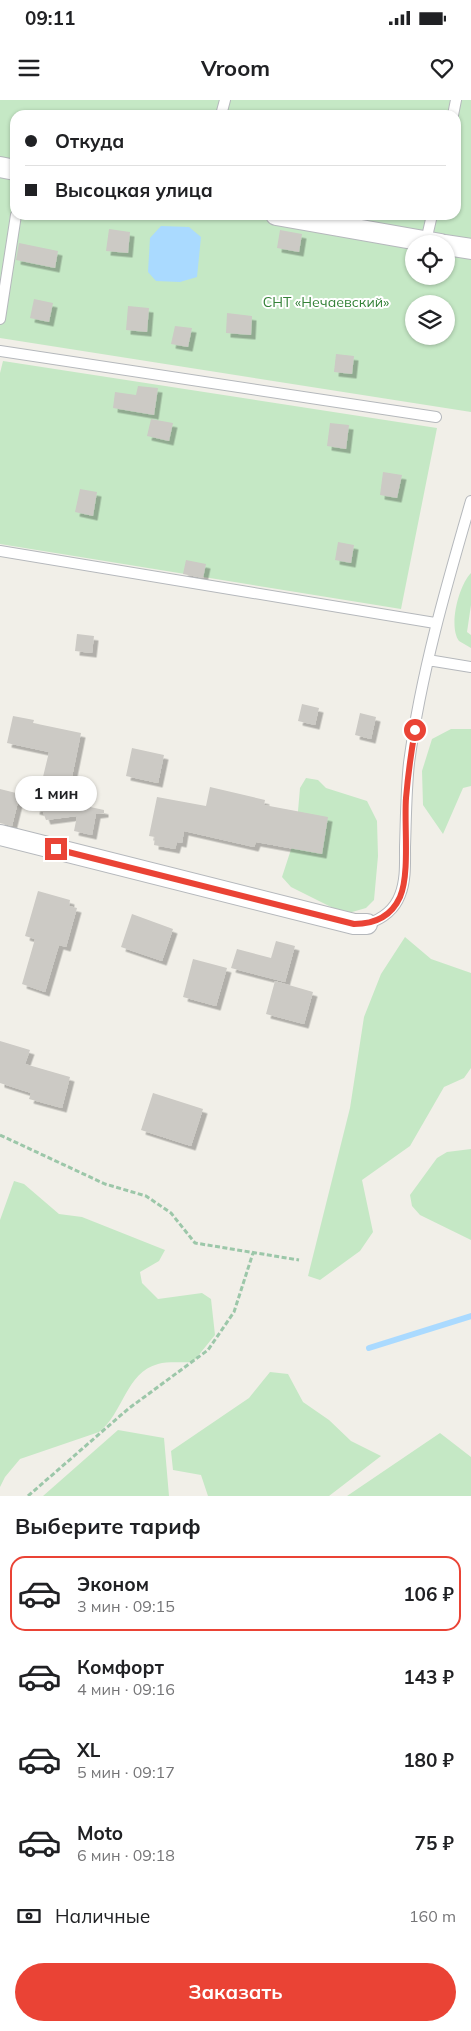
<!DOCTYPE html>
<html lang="ru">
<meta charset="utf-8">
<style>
body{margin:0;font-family:Mulish,sans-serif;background:#f2f2f2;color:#202124;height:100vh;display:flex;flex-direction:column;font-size:19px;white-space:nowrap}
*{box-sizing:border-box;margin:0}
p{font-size:16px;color:#757577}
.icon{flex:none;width:28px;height:28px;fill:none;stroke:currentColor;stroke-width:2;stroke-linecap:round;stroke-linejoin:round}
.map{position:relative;height:1396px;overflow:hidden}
.drawer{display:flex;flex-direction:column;background:#fff;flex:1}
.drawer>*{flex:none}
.guide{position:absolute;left:10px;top:10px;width:451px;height:110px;border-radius:15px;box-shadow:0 1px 4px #0004;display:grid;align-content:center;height:110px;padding:0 15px;background:#fff}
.tools{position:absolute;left:405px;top:135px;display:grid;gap:10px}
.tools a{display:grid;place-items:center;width:50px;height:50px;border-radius:50%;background:#fff;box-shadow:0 1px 4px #0004;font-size:25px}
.end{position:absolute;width:22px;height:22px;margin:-11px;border:6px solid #ea4335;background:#fff;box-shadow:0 0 0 2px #fff}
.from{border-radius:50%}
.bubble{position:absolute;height:35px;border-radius:18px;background:#fff;box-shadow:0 1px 4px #0004;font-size:16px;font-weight:700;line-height:35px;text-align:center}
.guide b{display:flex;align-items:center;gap:18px;height:48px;font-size:19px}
.guide b+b{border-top:1px solid #e0e0e0}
.guide i{width:12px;height:12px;background:#202124}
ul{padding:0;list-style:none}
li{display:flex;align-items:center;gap:15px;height:75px;margin:0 10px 8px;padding:0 5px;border:2px solid transparent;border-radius:15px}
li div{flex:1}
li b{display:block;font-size:19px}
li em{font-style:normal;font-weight:700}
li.selected{border-color:#ea4335}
li>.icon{width:45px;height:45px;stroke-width:1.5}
h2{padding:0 15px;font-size:22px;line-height:60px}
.pay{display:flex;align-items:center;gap:12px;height:55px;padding:0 15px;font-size:19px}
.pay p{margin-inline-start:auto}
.primary-button{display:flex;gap:10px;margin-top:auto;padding:10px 15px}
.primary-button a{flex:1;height:58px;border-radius:30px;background:#ea4335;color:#fff;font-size:20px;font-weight:700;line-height:58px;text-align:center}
.status{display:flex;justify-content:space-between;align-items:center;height:35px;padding:0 25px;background:#fff;direction:ltr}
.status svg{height:14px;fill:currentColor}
header{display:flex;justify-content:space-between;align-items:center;height:65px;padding:0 15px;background:#fff;font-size:22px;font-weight:700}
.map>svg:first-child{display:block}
.green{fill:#c5e8c5;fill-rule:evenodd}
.water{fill:#aadaff}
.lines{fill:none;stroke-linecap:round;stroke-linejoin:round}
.stream{stroke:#aadaff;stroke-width:6}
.building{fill:#cccac5;filter:url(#shadow)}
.service-casing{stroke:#b5b8bc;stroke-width:12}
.minor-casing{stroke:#b5b8bc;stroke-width:22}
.path{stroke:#9cc7a9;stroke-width:3;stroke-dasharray:5 2.5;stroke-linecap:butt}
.service{stroke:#fff;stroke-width:10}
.minor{stroke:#fff;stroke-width:20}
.route{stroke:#ea4335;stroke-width:6}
.labels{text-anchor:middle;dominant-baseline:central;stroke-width:4;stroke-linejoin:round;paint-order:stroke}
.park-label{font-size:14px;fill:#348238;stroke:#fff}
</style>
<div class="status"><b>09:11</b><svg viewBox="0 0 49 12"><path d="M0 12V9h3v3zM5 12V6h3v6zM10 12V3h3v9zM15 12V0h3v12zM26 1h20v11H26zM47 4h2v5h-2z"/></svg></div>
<header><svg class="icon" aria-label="menu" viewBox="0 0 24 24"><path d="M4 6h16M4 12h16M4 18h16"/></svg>Vroom<svg class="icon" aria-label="heart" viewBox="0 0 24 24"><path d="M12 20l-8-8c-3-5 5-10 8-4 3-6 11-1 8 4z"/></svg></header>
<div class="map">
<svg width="471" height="1396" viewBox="0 0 471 1396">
<defs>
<filter id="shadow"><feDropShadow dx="4.5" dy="4.5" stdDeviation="0" flood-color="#0004"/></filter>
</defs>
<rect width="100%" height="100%" fill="#f1efe8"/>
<path class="green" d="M0,0h471v312l-471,-74zM15,15h441v100h-441zM414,144h32v32h-32zM414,204h32v32h-32z
M3,261l434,67 -36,181 -401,-65v-171z
M471,473v32l-4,27 4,3v13l-12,-7c-11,-15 0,-56 12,-68z
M451,629h20v57l-8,2 -20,46 -20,-29 -1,-34 10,-32z
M306,678l12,2 8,8 41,13 10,20 1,35 -4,44 -8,8 -21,6 -54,-27 -9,-10 14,-43 4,-46z
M405,837l26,22 40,14v95l-7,10 -20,9 -34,59 -48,34 11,52 -13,19 -40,29 -12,-4 42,-168 14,-91 17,-43z
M471,1049v91l-51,-25 -8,-9 -2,-11 27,-37 10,-6z
M14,1081l10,3 35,30 23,3 83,33 -6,11 -19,11 2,11 16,16 44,-6 9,6 4,36 -22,27c-11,1 -25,-1 -35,2 -32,8 -35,50 -59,68l-79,27 -15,18 -5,10v-267z
M270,1272l18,2 15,28 26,18 22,21 30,15 -52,40h-121l-7,-21 -28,-5 -2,-19 78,-53z
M118,1330l46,8 5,58h-126z
M440,1333l31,24v39h-124z"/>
<path class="water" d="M161,126l28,1 12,10 -4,40 -17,5 -24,-1 -8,-9 2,-34z"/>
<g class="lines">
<path class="stream" d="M369,1248l102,-32"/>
</g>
<path class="building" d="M109,129l21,3 -2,21 -22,-2z
M280,130l22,4 -3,18 -22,-4z
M19,143l39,8 -3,17 -39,-8z
M34,199l19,4 -4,19 -19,-4z
M128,206l21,2 -2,24 -21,-2z
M227,213l25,3 -1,19 -25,-2z
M175,226l17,2 -4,19 -17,-3z
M336,254l18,2 -2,18 -18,-2z
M138,286l20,2 -4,27 -41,-7 2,-16 21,3z
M151,319l22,4 -4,18 -22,-5z
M330,323l19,2 -3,24 -19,-3z
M383,372l19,3 -5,23 -17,-3z
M80,389l17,3 -4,24 -18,-4z
M338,442l16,3 -3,18 -16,-3z
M186,460l20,4 -3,14 -20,-4z
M77,534l17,2 -2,17 -17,-2z
M302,604l17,4 -4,17 -17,-4z
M360,613l16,4 -5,22 -16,-4z
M13,616l21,4 -1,3 48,10 -10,49 6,1 -5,20 32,7v3l-8,1 -4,21 -18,-4 3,-15 -31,4 -3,-8 -8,-2 14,-58 -42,-9z
M132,648l32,7 -6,28 -32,-7z
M210,687l55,13 -1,5 64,12 -6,37 -66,-12 -2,5 -70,-16 -2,12 -5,-1 -2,7 -21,-4 1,-8 -6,-1 8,-39 49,9z
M0,689l20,5 -8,32 -12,-3z
M38,791l32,9 -1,6 8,2 -11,39 -7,-2 -14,47 -23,-8 13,-45 -10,-3z
M132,814l41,15 -11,32 -41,-14z
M276,841l19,5 -10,36 -54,-14 6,-19 34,9z
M193,859l34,9 -11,38 -33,-9z
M275,881l38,11 -9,32 -38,-10z
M0,941l30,9 -5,14 45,13 -8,31 -33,-9 2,-6 -31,-10z
M153,993l50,16 -12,37 -50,-16z"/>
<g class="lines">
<g class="service-casing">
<path id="service" d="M221,15l4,-15
M453,15l3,-15
M426,141l6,-26
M0,219l16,-104
M0,251l436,66
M0,451l435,72
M428,560l43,7
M367,824c15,-5 27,-13 33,-29 6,-15 5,-32 5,-48 1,-28 1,-56 4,-84 12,-90 37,-176 62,-262"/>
</g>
<g class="minor-casing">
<path id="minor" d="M0,67l15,3
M276,115l165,29
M446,145l25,4
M0,735l354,89h13"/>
</g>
<path class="path" d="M0,1035l105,49 41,12 25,17 24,30 104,17
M28,1396l100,-87 80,-59 26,-38 19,-59"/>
<use href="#service" class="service"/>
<use href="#minor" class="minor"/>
</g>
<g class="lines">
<path class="route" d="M56,749l298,75c21,0 37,-7 46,-27 10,-23 4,-72 6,-99 2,-23 5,-45 9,-68"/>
</g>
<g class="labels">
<g class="park-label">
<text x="326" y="202">СНТ «Нечаевский»</text>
</g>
</g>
</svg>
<div class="tools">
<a><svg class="icon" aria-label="locate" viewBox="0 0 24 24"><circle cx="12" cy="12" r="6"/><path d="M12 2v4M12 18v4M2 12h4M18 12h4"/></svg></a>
<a><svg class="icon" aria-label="layers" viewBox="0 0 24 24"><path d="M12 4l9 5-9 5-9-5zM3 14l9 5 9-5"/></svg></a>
</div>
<i class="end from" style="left:415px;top:630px"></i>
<i class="end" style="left:56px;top:749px"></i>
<div class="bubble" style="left:15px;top:676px;width:82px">1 мин</div>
<div class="guide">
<b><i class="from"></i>Откуда</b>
<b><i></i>Высоцкая улица</b>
</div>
</div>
<section class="drawer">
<h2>Выберите тариф</h2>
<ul>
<li class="selected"><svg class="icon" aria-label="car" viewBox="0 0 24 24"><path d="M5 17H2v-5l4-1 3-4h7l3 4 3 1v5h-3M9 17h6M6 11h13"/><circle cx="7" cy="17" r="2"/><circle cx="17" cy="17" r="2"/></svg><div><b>Эконом</b><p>3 мин · 09:15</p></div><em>106 ₽</em></li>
<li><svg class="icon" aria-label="car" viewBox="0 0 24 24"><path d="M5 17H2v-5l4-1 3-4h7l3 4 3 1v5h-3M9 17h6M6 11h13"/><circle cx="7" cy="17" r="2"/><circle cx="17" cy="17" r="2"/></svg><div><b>Комфорт</b><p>4 мин · 09:16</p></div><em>143 ₽</em></li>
<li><svg class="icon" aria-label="car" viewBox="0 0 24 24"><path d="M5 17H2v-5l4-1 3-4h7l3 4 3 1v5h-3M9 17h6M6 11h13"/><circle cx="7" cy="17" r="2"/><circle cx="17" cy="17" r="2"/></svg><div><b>XL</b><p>5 мин · 09:17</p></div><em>180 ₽</em></li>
<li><svg class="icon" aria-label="car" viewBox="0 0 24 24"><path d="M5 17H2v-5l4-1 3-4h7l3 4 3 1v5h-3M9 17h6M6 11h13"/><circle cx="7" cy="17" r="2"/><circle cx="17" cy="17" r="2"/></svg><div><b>Moto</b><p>6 мин · 09:18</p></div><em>75 ₽</em></li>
</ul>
<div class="pay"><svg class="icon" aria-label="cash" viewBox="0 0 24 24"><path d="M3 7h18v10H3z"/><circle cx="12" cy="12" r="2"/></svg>Наличные<p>160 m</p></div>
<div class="primary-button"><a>Заказать</a></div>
</section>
